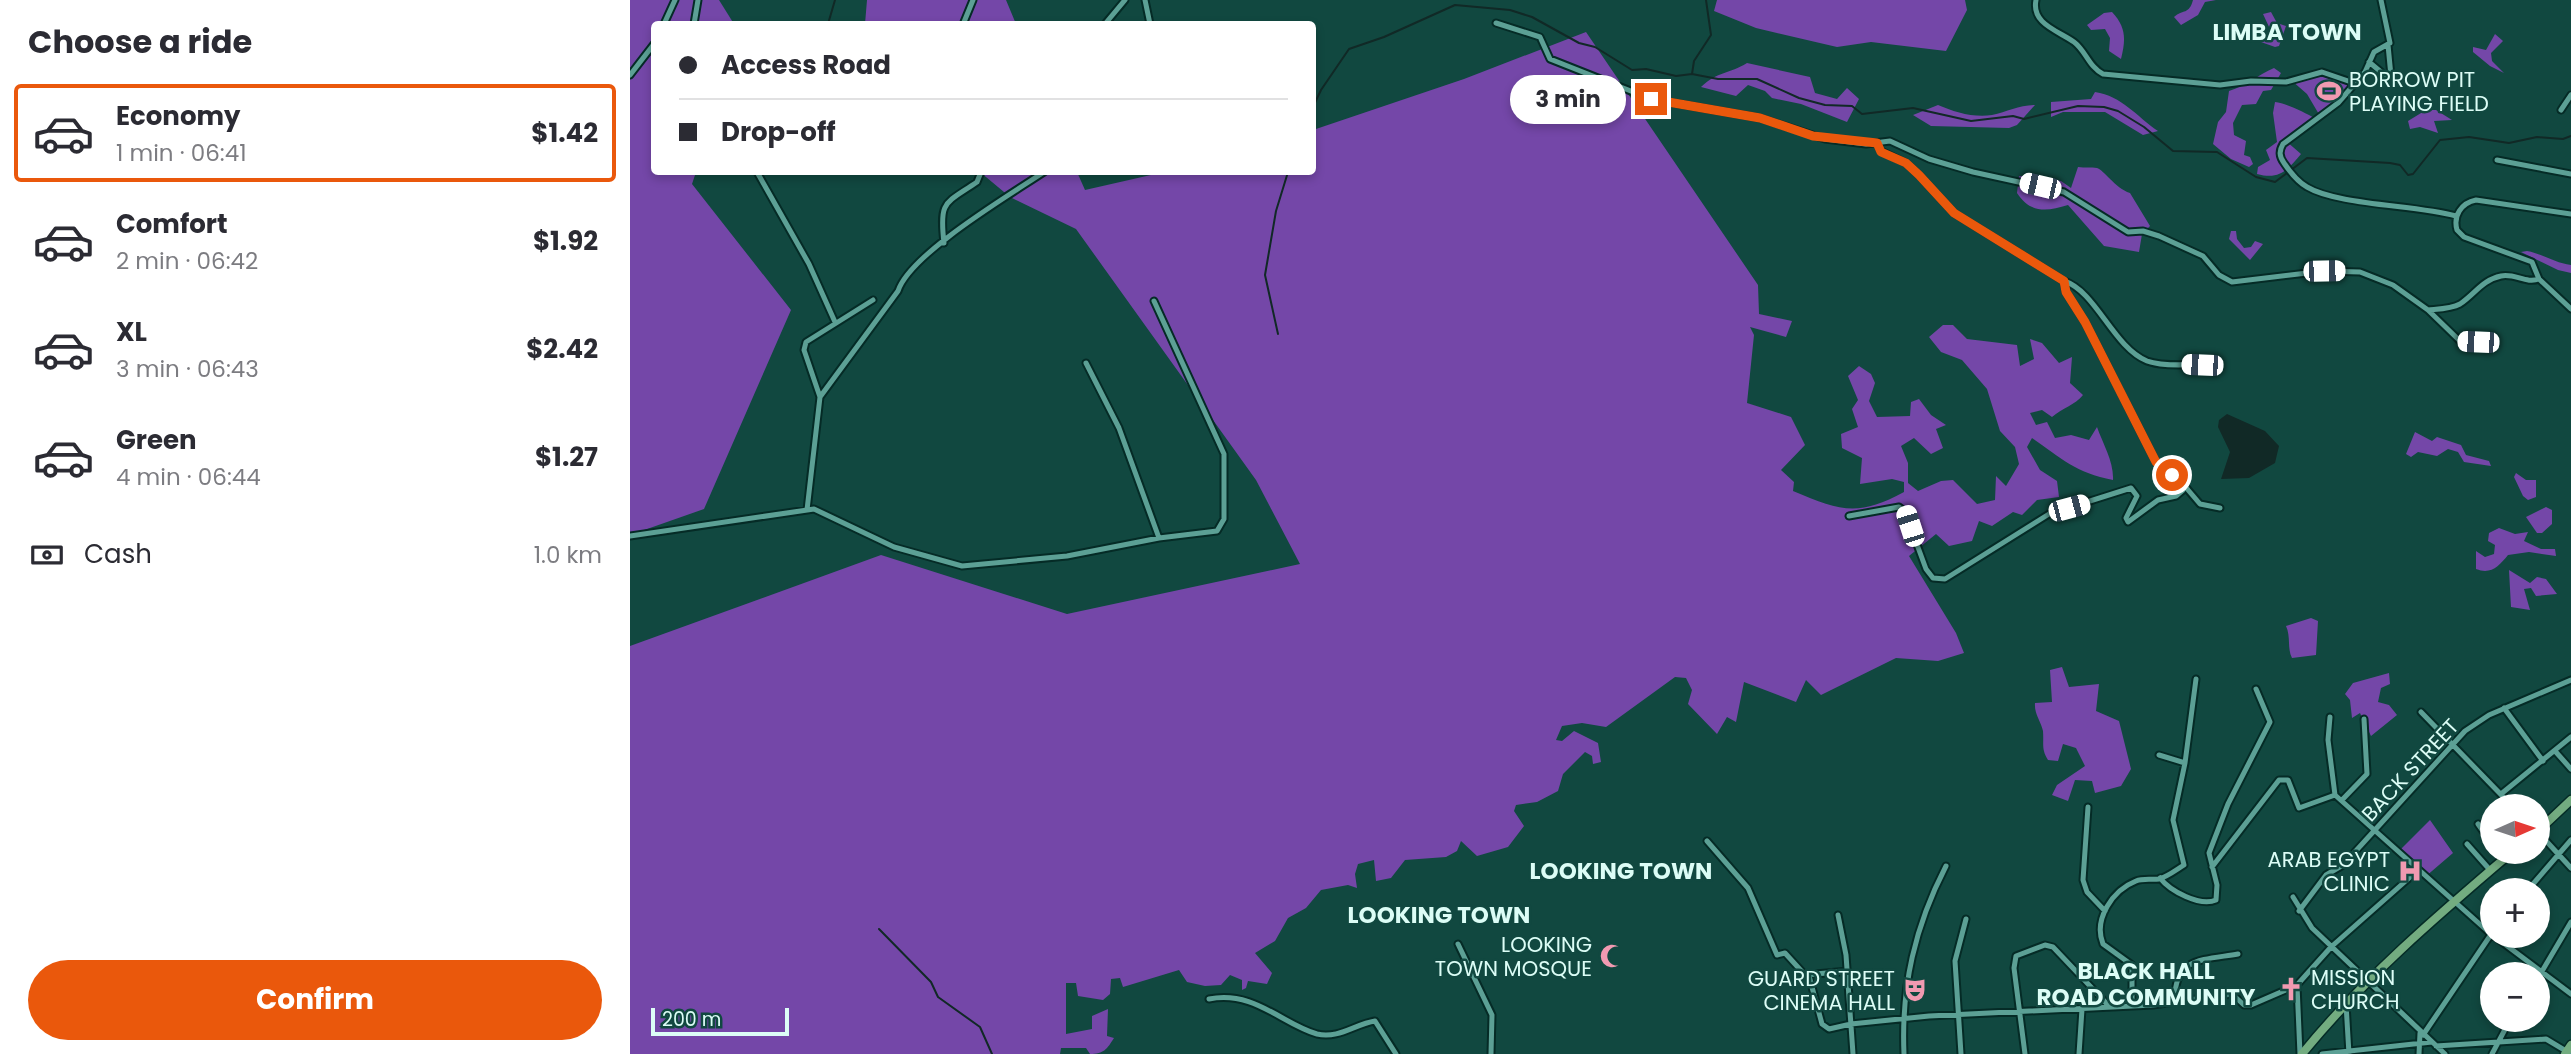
<!DOCTYPE html>
<meta charset="utf-8">
<style>
body{margin:0;font-family:Poppins,sans-serif;background:#f2f2f3;color:#2b2b33;height:100vh;display:flex;flex-direction:column;font-size:26px;white-space:nowrap}
*{box-sizing:border-box;margin:0}
p{font-size:23px;color:#7c7c81}
.icon{flex:none;width:38px;height:38px;fill:none;stroke:currentColor;stroke-width:2;stroke-linecap:round;stroke-linejoin:round}
.map{position:relative;flex:1;overflow:hidden}
.panel{display:flex;flex-direction:column;background:#fff;width:630px}
.panel>*{flex:none}
.guide{position:absolute;left:21px;top:21px;width:665px;height:154px;border-radius:7px;box-shadow:0 4px 10px #0003;display:grid;align-content:center;height:154px;padding:0 28px;background:#fff}
.needle{width:46px;rotate:87deg}
.buttons{position:absolute;left:1850px;top:794px;display:grid;gap:14px}
.buttons a{display:grid;place-items:center;width:70px;height:70px;border-radius:50%;background:#fff;box-shadow:0 4px 10px #0003;font-size:35px}
.scale{position:absolute;left:21px;bottom:18px;width:138px;box-sizing:border-box;padding-left:7px;border:4px solid #dcfdf6;border-top:0;font-size:19px;line-height:24px;white-space:nowrap;color:#dcfdf6;-webkit-text-stroke:5px #114840;paint-order:stroke}
.end{position:absolute;width:32px;height:32px;margin:-16px;border:9px solid #ea580c;background:#fff;box-shadow:0 0 0 4px #fff}
.from{border-radius:50%}
.bubble{position:absolute;height:49px;border-radius:24px;background:#fff;box-shadow:0 4px 10px #0003;font-size:23px;font-weight:700;line-height:49px;text-align:center}
.car{position:absolute;width:21px;height:42px;margin:-21px -10px;border-radius:9px;box-shadow:0 0 5px 2px #0007;background:linear-gradient(#fff 24%,#345 0 40%,#fff 0 76%,#345 0 86%,#fff 0)}
.guide b{display:flex;align-items:center;gap:24px;height:66px;font-size:26px}
.guide b+b{border-top:2px solid #e1e1e2}
.guide i{width:18px;height:18px;background:#2b2b33}
ul{padding:0;list-style:none}
li{display:flex;align-items:center;gap:21px;height:98px;margin:0 14px 10px;padding:0 14px;border:4px solid transparent;border-radius:7px}
li div{flex:1}
li b{display:block;font-size:26px}
li em{font-style:normal;font-weight:700}
li.active{border-color:#ea580c}
li>.icon{width:63px;height:63px;stroke-width:1.5}
h2{padding:0 28px;font-size:32px;line-height:84px}
.pay{display:flex;align-items:center;gap:18px;height:77px;padding:0 28px;font-size:26px}
.pay p{margin-inline-start:auto}
.action{display:flex;gap:14px;margin-top:auto;padding:14px 28px}
.action a{flex:1;height:80px;border-radius:42px;background:#ea580c;color:#fff;font-size:28px;font-weight:700;line-height:80px;text-align:center}
main{display:flex;flex:1;min-height:0}
.map>svg:first-child{display:block}
.green{fill:#7447a8}
.water{fill:#112926}
.lines{fill:none;stroke-linecap:round;stroke-linejoin:round}
.stream{stroke:#112926;stroke-width:2}
.street-casing{stroke:#052b26;stroke-width:9}
.secondary-casing{stroke:#052b26;stroke-width:11}
.street{stroke:#5ca095;stroke-width:5}
.secondary{stroke:#73ac80;stroke-width:8}
.route{stroke:#ea580c;stroke-width:9}
.labels{text-anchor:middle;dominant-baseline:central;stroke-width:5;stroke-linejoin:round;paint-order:stroke}
.poi-label{font-size:21px;fill:#dcfdf6;stroke:#114840;text-anchor:end}
.street-label{font-size:21px;fill:#dcfdf6;stroke:#114840}
.neighbourhood-label{font-size:23px;font-weight:bold;fill:#dcfdf6;stroke:#114840}
</style>
<main>
<section class="panel">
<h2>Choose a ride</h2>
<ul>
<li class="active"><svg class="icon" aria-label="car" viewBox="0 0 24 24"><path d="M5 17H2v-5l4-1 3-4h7l3 4 3 1v5h-3M9 17h6M6 11h13"/><circle cx="7" cy="17" r="2"/><circle cx="17" cy="17" r="2"/></svg><div><b>Economy</b><p>1 min · 06:41</p></div><em>$1.42</em></li>
<li><svg class="icon" aria-label="car" viewBox="0 0 24 24"><path d="M5 17H2v-5l4-1 3-4h7l3 4 3 1v5h-3M9 17h6M6 11h13"/><circle cx="7" cy="17" r="2"/><circle cx="17" cy="17" r="2"/></svg><div><b>Comfort</b><p>2 min · 06:42</p></div><em>$1.92</em></li>
<li><svg class="icon" aria-label="car" viewBox="0 0 24 24"><path d="M5 17H2v-5l4-1 3-4h7l3 4 3 1v5h-3M9 17h6M6 11h13"/><circle cx="7" cy="17" r="2"/><circle cx="17" cy="17" r="2"/></svg><div><b>XL</b><p>3 min · 06:43</p></div><em>$2.42</em></li>
<li><svg class="icon" aria-label="car" viewBox="0 0 24 24"><path d="M5 17H2v-5l4-1 3-4h7l3 4 3 1v5h-3M9 17h6M6 11h13"/><circle cx="7" cy="17" r="2"/><circle cx="17" cy="17" r="2"/></svg><div><b>Green</b><p>4 min · 06:44</p></div><em>$1.27</em></li>
</ul>
<div class="pay"><svg class="icon" aria-label="cash" viewBox="0 0 24 24"><path d="M3 7h18v10H3z"/><circle cx="12" cy="12" r="2"/></svg>Cash<p>1.0 km</p></div>
<div class="action"><a>Confirm</a></div>
</section>
<div class="map">
<svg width="1941" height="1054" viewBox="0 0 1941 1054">
<rect width="100%" height="100%" fill="#114840"/>
<path class="green" d="M0,0h89l15,24h-80v148h42l-4,12 99,126 -87,199 -74,26z
M237,0h139l10,24h-151z
M1087,0h248l2,10 -21,41 -75,-9 -34,5 -81,-19 -42,-17z
M1563,0h23l-11,2 -7,13 -17,10 -7,-8c9,-8 15,-2 19,-17z
M1482,12c14,15 14,27 9,47l-12,-8 1,-13 -5,-9 -14,1 -4,-5 17,-12z
M1641,12l6,11 9,3 -7,20 -4,1 -14,-5 9,-13 -7,-15z
M956,32l172,253 1,29 33,7 -6,16 -36,-10 4,8 -7,68 44,14 14,28 -24,25 13,12 -1,9c47,20 65,26 111,1v-10l-12,-3 -32,5 2,-26 -20,-10 -1,-14 17,-7 -6,-18 6,-9 -10,-24 11,-10 12,8 4,9 -6,18 8,16 33,-1 1,-14 8,-3 12,16 15,10 -10,4 7,19 -12,6 -17,-16 -13,8 7,17v20l10,8 23,-10 12,-1 24,24 18,-4 1,-24 10,10 13,-22 -4,-17 -15,-16 -13,-42 -25,-29 -21,-8 -12,-15 14,-12h10l14,14 50,6 3,21 14,-7 -4,-20 12,4 17,20 13,-6 -2,26 13,12c-8,10 -21,13 -31,22l-10,-7 -12,3 6,12 11,-3 8,16 16,-3 18,5 8,-13c6,17 17,35 16,53 -37,-7 -52,-22 -81,-42l-5,9 13,23 17,11 2,16 -22,3 -15,15 -9,-3 -21,14 -13,-5 -7,20 -23,5 -13,-12 -27,22 47,77 8,20 -26,8 -42,-3 -75,37 -15,-15 -10,22 -52,-20 -8,40 -9,-5 -10,17 -29,-30 4,-14 -6,-12 -11,-1 -69,50 -24,-4 -20,3 -6,14 6,1 12,-10 24,12 3,19 -8,2 -1,-8 -7,-4 -22,22 -5,17 -21,11 -21,3 -2,6 10,15 -16,21 -31,9 -16,-15 -4,10 -11,6 -41,3 -14,18 -15,3 -2,-21 -16,4 -3,10 2,14 -9,-3 -27,5 -15,18 -18,10 -13,23 -20,12 17,20 -5,11 -19,-3 -2,7 -4,2v-10l-12,-5 -9,10 -16,1 -18,-4 -8,-12 -56,17 -3,-9 -9,1 -1,15 -7,6 -25,-4 -2,-13h-10v51l26,-5v-13l16,-7 -1,27 7,2c-7,11 -10,16 -24,16l-4,-6h-25l-1,6h-430v-408l251,-91 186,59 233,-50 -44,-84 -180,-251 -66,-32 -30,-25h97l8,18 79,-18h148l1,-42 151,-51z
M1865,34l8,7 -12,12 1,8 12,12 -14,-7 -17,-14v-5l13,3z
M1117,63l63,14 5,16 22,6 10,-11 12,11 -12,23 -46,-18 -29,-6 -7,-7 -17,-6 -12,11 -35,-9c17,-16 28,-13 46,-24z
M1644,68l7,5 -10,17 -8,1 -7,13 -14,1 -9,18 1,12 12,6 -2,14 6,2 3,7 -4,3 -18,-8 -18,-15 5,-22 8,-10 3,-21c17,-5 29,-16 45,-23z
M1692,72l35,12 -37,32 -13,-22 -16,-14z
M1465,92c27,4 41,24 63,39l-15,4 -38,-23h-42l-12,5v-15l40,-3z
M1645,102c13,2 29,10 41,17l-30,22 15,13c-14,17 -22,26 -44,20l1,-7 12,-7 -4,-10 11,-8 -4,-29z
M1308,105c16,7 36,13 54,10 15,-3 27,-10 43,-10l-18,20 -8,3 -78,-2 -18,-11z
M1796,110h10l16,10 -18,1 4,12 -18,-6 -10,2 -2,-8z
M1448,167c7,1 13,0 19,1 6,1 18,20 33,25l20,33 -8,8 -3,18 -35,-6 -36,-41c-22,7 -38,8 -51,-12l2,-17 42,5 10,7z
M1601,231h5l1,8 7,9 7,-1 4,-6 8,3 -13,16 -21,-21z
M1897,251c16,3 28,12 44,14v8l-13,-3 -37,-18z
M1785,432l17,9 5,-4 24,8 5,10 23,6 2,5 -27,-4 -6,-10 -10,-3 -11,7 -19,-4 -7,5 -5,-3z
M1886,473l10,7h10v17l-8,3 -5,-4 -9,-19z
M1916,507l6,3v14l-10,9h-5l-11,-16z
M1869,528l16,6 13,-2 -4,9 17,8h14l1,7 -27,-4 -21,3c-9,11 -17,20 -32,14v-18l9,6 9,-3 1,-9 -7,-4 1,-8z
M1879,570l21,13 7,-6 9,2 11,15 -21,2 -5,-8 -7,1 6,21 -19,-3z
M1681,618l7,3 -2,34 -24,3c-5,-10 -1,-21 -6,-32z
M1432,667l7,20 30,-3 -3,27 23,10 12,48 -10,17 -26,7 -3,-12 -17,-1 -7,21 -16,-6 5,-10 28,-19 -9,-18 -13,-4 -5,17 -10,-1c-7,-11 -4,-16 -5,-29 -2,-10 -9,-17 -8,-28l17,-1 -2,-32z
M1759,673l1,11 -9,4 -3,14 11,3 8,10 -26,21 -11,-23 -8,5 -2,-18 -5,-6 8,-11z
M1800,820l23,33 -28,24 -27,-25z"/>
<path class="water" d="M1597,414l38,17 14,15 -4,17 -26,15 -28,1 9,-27 -12,-25 1,-7z"/>
<g class="lines">
<path class="stream" d="M198,24l7,-24
M1062,74l2,-13 17,-26 -5,-35
M682,109l9,-19 28,-41 35,-12 71,-32 55,5 22,7 47,26 16,4 37,23 14,-1 30,7 16,-2 26,5h39l42,19 26,7 27,1 10,8 51,-6 58,13 42,-5 11,3 54,-13 26,1 14,4 26,16 29,24 44,1 39,25 19,5 32,-24 83,5 10,2 8,10 5,-1 27,-34 29,-3 40,6 28,-6 26,2 8,-3
M648,334l-13,-59 11,-64 12,-39
M249,929l52,53 7,15 42,30 12,27"/>
<g class="street-casing">
<path id="street" d="M515,0l5,24
M1406,0c-5,24 23,31 38,42 12,9 15,25 29,32l117,11 31,-4 35,1 36,-10 35,12
M1751,0l9,43 -16,9 -9,20 -27,31 -55,41c-4,7 -4,12 1,19 6,9 14,19 23,24 30,18 109,18 149,29
M334,22l9,-22
M866,23l44,14 10,22 101,40 109,19 65,21 41,5 24,-3 39,18 44,13 91,20 64,40 15,-1 16,5 44,20 16,19 13,7 92,-11 36,1 33,13 35,25c10,-1 23,-1 32,-6 15,-10 22,-24 41,-28 14,-3 25,8 38,3
M34,24l11,-24
M64,24l4,-24
M475,24l20,-24
M1739,62l18,15 4,-1 -3,-31
M0,75l24,-31
M1931,110l10,-15
M1867,160l74,14
M127,172l52,92 26,58
M314,243c-5,-43 1,-39 33,-61l4,-10
M1909,279l-7,-17 -68,-25 -7,-7c-4,-14 4,-27 19,-30l95,14
M1909,279l32,30
M1434,281c32,10 49,66 83,80 16,6 38,3 55,4
M1798,310l33,32 34,1
M456,363l33,65 40,110
M190,397l-16,-47 2,-8 67,-42
M1553,484l17,20 20,4
M177,510l13,-113 78,-106c12,-37 110,-95 146,-119
M1219,516l50,-9 6,5 21,57 7,9 12,1 104,-65 82,-26 6,8 -11,22 2,4 30,-22 18,-4 7,-6 -3,-10 -24,-18 -71,-140 -19,-30 -2,-11 -110,-68 -35,-38 -13,-12 -25,-12 -4,-8
M0,536l184,-27 80,38 68,19 105,-10 92,-18 58,-7 7,-12v-65l-70,-153
M1874,708l39,53
M1791,712l92,95
M1700,717l-2,23 7,55
M1925,751l16,18
M1529,755l26,8
M1871,794l70,-57
M1705,795l157,140
M1712,800l25,-26 -3,-55
M1458,807l-5,73 4,12 18,19
M1848,824l14,20
M1908,832l33,36
M1077,841l41,47 29,67 8,-2 20,22 43,-4
M1837,844l23,26
M1582,867l67,-87h9l11,28 36,-13
M1530,878c10,13 40,29 56,22l1,-15 -8,-32 19,-49 42,-82 -14,-33
M1897,891l44,-51
M1663,897l19,31 133,126
M1669,911l27,-36 17,-10 122,-134 24,-16 82,-35
M1208,915l8,40 7,99
M1864,936l77,58
M828,944l34,71 -1,39
M1179,976l13,48 7,5 22,-5 78,-8 224,-11 79,-11 12,11h7l46,-20 34,-38 86,-76
M1908,978l33,-56
M1667,985l3,69
M579,999c45,-9 73,25 108,35 22,5 38,-10 58,-13l21,33
M1545,1002c-2,-45 28,-42 63,-48
M1716,1004l3,50
M1502,1006v-41l-29,-21c-10,-25 10,-54 33,-63 7,-3 16,-1 23,-2 8,-2 17,-9 25,-14l-11,-45 12,-57 11,-84
M1793,1035l69,-102
M1806,1046l110,-7 25,15
M1274,1054c-3,-68 11,-128 42,-188
M1331,1054l-6,-93 11,-42
M1395,1054l-11,-86 2,-12 29,-11 8,2 55,58
M1449,1054l3,-45
M1692,1054l110,-12
M1789,1054l1,-21
M1862,1054l18,-34"/>
</g>
<g class="secondary-casing">
<path id="secondary" d="M1908,831l33,-31
M1672,1054c61,-75 136,-139 210,-202
M1935,1054l6,-9"/>
</g>
<use href="#street" class="street"/>
<use href="#secondary" class="secondary"/>
</g>
<g class="lines">
<path class="route" d="M1021,99l109,19 53,18 64,7 4,9 25,11 13,12 35,38 110,68 2,11 19,30 71,140 16,13"/>
</g>
<defs>
<g id="stadium-bare" transform="scale(1.89)"><path d="M0-5a6.5 5 0 1 0 0 10a6.5 5 0 1 0 0-10ZM-3.5-1.8h7v3.6h-7Z" fill="#f19ab1" stroke="#114840" stroke-width="2.5" paint-order="stroke"/></g>
<g id="hospital-bare" transform="scale(1.89)"><path d="M-5-5h3v3.5h4V-5h3V5h-3V1.5h-4V5h-3Z" fill="#f19ab1" stroke="#114840" stroke-width="2.5" paint-order="stroke"/></g>
<g id="mosque-bare" transform="scale(1.89)"><path d="M3.5-4.9A6 6 0 1 0 3.5 4.9A5 5 0 1 1 3.5-4.9Z" fill="#f19ab1" stroke="#114840" stroke-width="2.5" paint-order="stroke"/></g>
<g id="church-bare" transform="scale(1.89)"><path d="M-1.2-6h2.4v3.5h3.3v2.4h-3.3V6h-2.4V-.1h-3.3v-2.4h3.3Z" fill="#f19ab1" stroke="#114840" stroke-width="2.5" paint-order="stroke"/></g>
<g id="theatre-bare" transform="scale(1.89)"><path d="M-5-5.5Q0-4 5-5.5V0Q5 5 0 6Q-5 5-5 0ZM-3.3-2.5H-1v1.5H-3.3ZM1-2.5H3.3v1.5H1ZM-2.8 1Q0 5.5 2.8 1Z" fill="#f19ab1" stroke="#114840" stroke-width="2.5" paint-order="stroke"/></g>
</defs>
<g fill-rule="evenodd">
<use href="#stadium-bare" x="1699" y="91"/>
<use href="#hospital-bare" x="1780" y="871"/>
<use href="#mosque-bare" x="982" y="956"/>
<use href="#church-bare" x="1661" y="989"/>
<use href="#theatre-bare" x="1285" y="990"/>
</g>
<g class="labels">
<g class="poi-label">
<text x="1719" y="79" text-anchor="start">BORROW PIT<tspan x="1719" dy="24">PLAYING FIELD</tspan></text>
<text x="1760" y="859">ARAB EGYPT<tspan x="1760" dy="24">CLINIC</tspan></text>
<text x="962" y="944">LOOKING<tspan x="962" dy="24">TOWN MOSQUE</tspan></text>
<text x="1681" y="977" text-anchor="start">MISSION<tspan x="1681" dy="24">CHURCH</tspan></text>
<text x="1265" y="978">GUARD STREET<tspan x="1265" dy="24">CINEMA HALL</tspan></text>
</g>
<g class="street-label">
<text transform="translate(1780 770) rotate(-47)">BACK STREET</text>
</g>
<g class="neighbourhood-label">
<text x="1657" y="32">LIMBA TOWN</text>
<text x="991" y="871">LOOKING TOWN</text>
<text x="809" y="915">LOOKING TOWN</text>
<text x="1516" y="971">BLACK HALL<tspan x="1516" dy="26">ROAD COMMUNITY</tspan></text>
</g>
</g>
</svg>
<div class="buttons">
<a><svg class="needle" viewBox="-14 -14 28 28"><path d="M0-13l5 13h-10z" fill="#e53935"/><path d="M0 13l5-13h-10z" fill="#7c7c81"/></svg></a>
<a>+</a>
<a>−</a>
</div>
<div class="scale">200 m</div>
<i class="end from" style="left:1542px;top:475px"></i>
<i class="end" style="left:1021px;top:99px"></i>
<div class="bubble" style="left:880px;top:75px;width:116px">3 min</div>
<i class="car" style="left:1410px;top:186px;rotate:283deg"></i>
<i class="car" style="left:1694px;top:271px;rotate:89deg"></i>
<i class="car" style="left:1848px;top:342px;rotate:272deg"></i>
<i class="car" style="left:1572px;top:365px;rotate:272deg"></i>
<i class="car" style="left:1439px;top:508px;rotate:75deg"></i>
<i class="car" style="left:1280px;top:526px;rotate:342deg"></i>
<div class="guide">
<b><i class="from"></i>Access Road</b>
<b><i></i>Drop-off</b>
</div>
</div>
</main>
